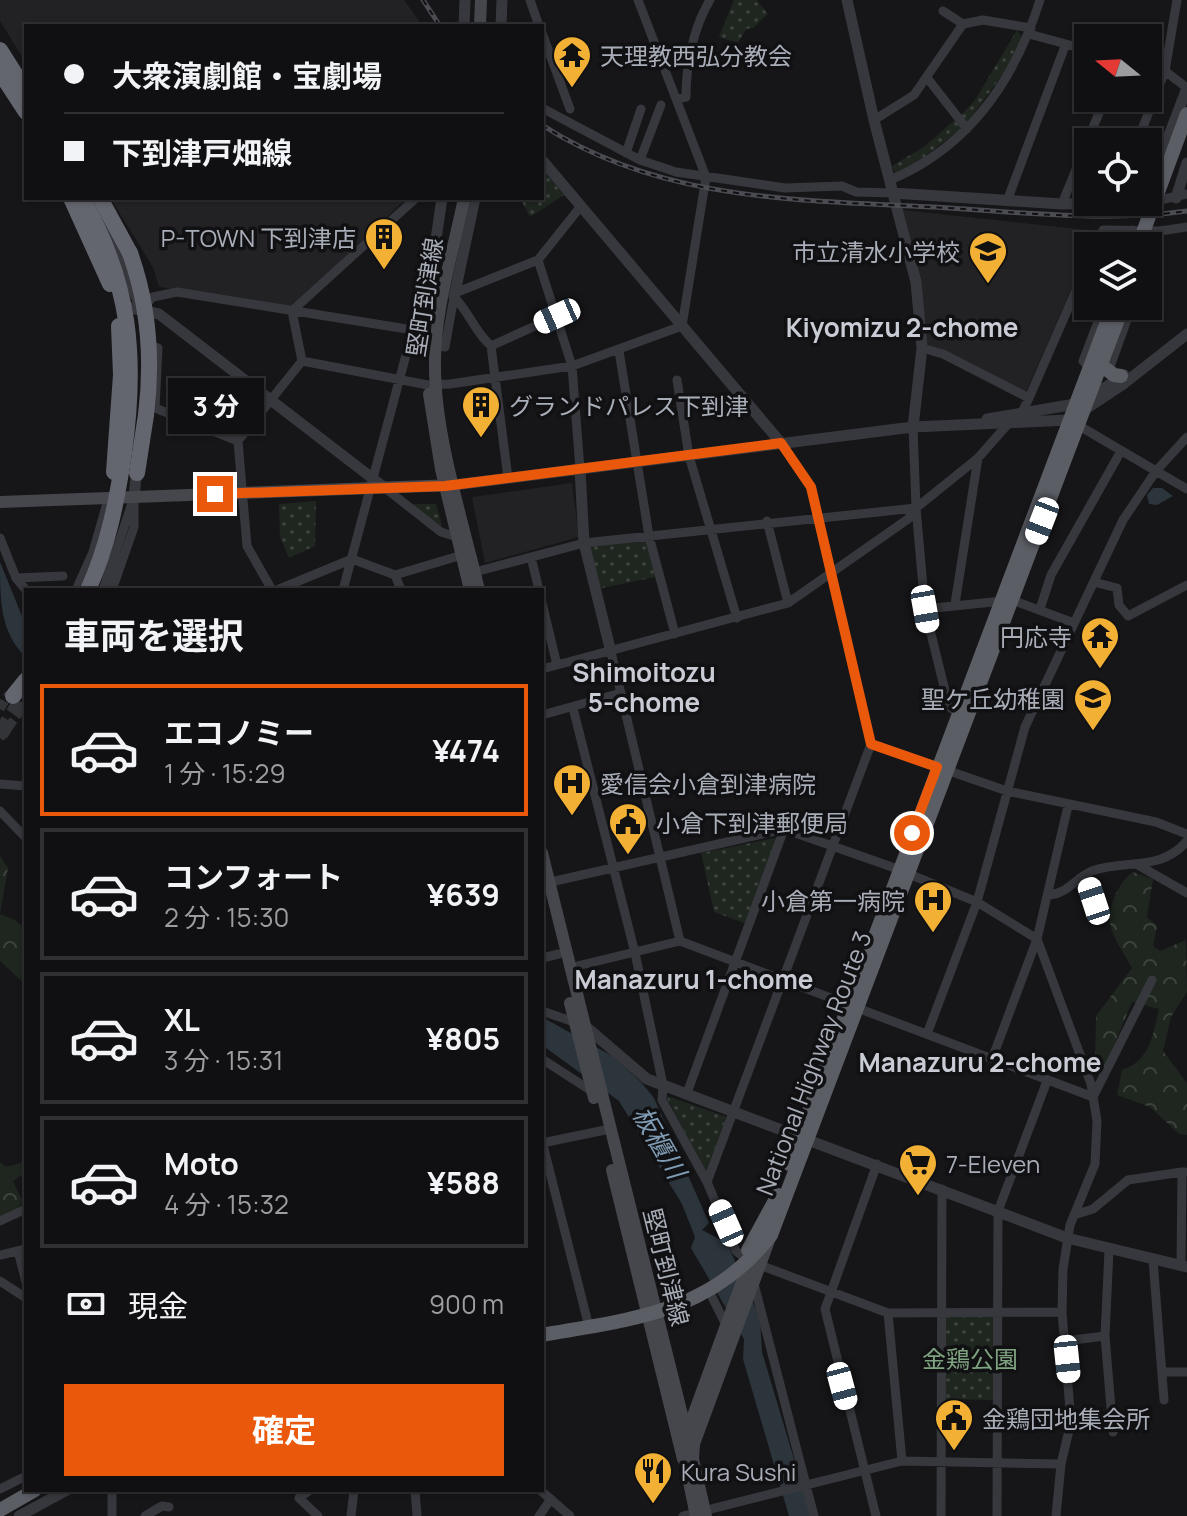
<!DOCTYPE html>
<html lang="ja">
<meta charset="utf-8">
<style>
body{margin:0;font-family:Manrope,"Noto Sans JP",sans-serif;background:#1e1e20;color:#f1f3f6;height:100vh;display:flex;flex-direction:column;font-size:30px;white-space:nowrap}
*{box-sizing:border-box;margin:0}
p{font-size:26px;color:#9c9d9f}
.icon{flex:none;width:44px;height:44px;fill:none;stroke:currentColor;stroke-width:2;stroke-linecap:round;stroke-linejoin:round}
.map{position:relative;flex:1;overflow:hidden}
.sheet{position:absolute;left:24px;top:588px;width:520px;height:904px;display:flex;flex-direction:column;background:#101012;border-radius:0px;box-shadow:0 2px 6px #0004,0 0 0 2px #303032}
.sheet>*{flex:none}
.top-card{position:absolute;left:24px;top:24px;width:520px;height:176px;border-radius:0px;box-shadow:0 2px 6px #0004,0 0 0 2px #303032;display:grid;align-content:center;height:176px;padding:0 40px;background:#101012}
.needle{width:52px;rotate:288deg}
.tools{position:absolute;left:1074px;top:24px;display:grid;gap:16px}
.tools a{display:grid;place-items:center;width:88px;height:88px;border-radius:0px;background:#101012;box-shadow:0 2px 6px #0004,0 0 0 2px #303032;font-size:40px}
.end{position:absolute;width:36px;height:36px;margin:-18px;border:10px solid #ea580c;background:#fff;box-shadow:0 0 0 4px #fff}
.from{border-radius:50%}
.bubble{position:absolute;height:56px;border-radius:0px;background:#101012;box-shadow:0 2px 6px #0004,0 0 0 2px #303032;font-size:26px;font-weight:700;line-height:56px;text-align:center}
.car{position:absolute;width:24px;height:48px;margin:-24px -12px;border-radius:10px;box-shadow:0 0 6px 2px #0007;background:linear-gradient(#fff 24%,#345 0 40%,#fff 0 76%,#345 0 86%,#fff 0)}
.top-card b{display:flex;align-items:center;gap:28px;height:76px;font-size:30px}
.top-card b+b{border-top:2px solid #303032}
.top-card i{width:20px;height:20px;background:#f1f3f6}
ul{padding:0;list-style:none}
li{display:flex;align-items:center;gap:24px;height:132px;margin:0 16px 12px;padding:0 24px;border:4px solid #303032;border-radius:0px}
li div{flex:1}
li b{display:block;font-size:30px}
li em{font-style:normal;font-weight:700}
li.on{border-color:#ea580c}
li>.icon{width:72px;height:72px;stroke-width:1.5}
h2{padding:0 40px;font-size:36px;line-height:96px}
.pay{display:flex;align-items:center;gap:20px;height:88px;padding:0 40px;font-size:30px}
.pay p{margin-inline-start:auto}
.button{display:flex;gap:16px;margin-top:auto;padding:16px 40px}
.button a{flex:1;height:92px;border-radius:0px;background:#ea580c;color:#fff;font-size:32px;font-weight:700;line-height:92px;text-align:center}
.map>svg:first-child{display:block}
.built{fill:#222225}
.green{fill:url(#green-dots)}
.forest{fill:url(#forest-crowns)}
.water{fill:#2c353c}
.lines{fill:none;stroke-linecap:round;stroke-linejoin:round}
.minor-tunnel{stroke:#333438;stroke-width:9;stroke-dasharray:9 4.5;stroke-linecap:butt}
.motorway-tunnel{stroke:#333438;stroke-width:16;stroke-dasharray:16 8;stroke-linecap:butt}
.minor{stroke:#37383d;stroke-width:9}
.tertiary{stroke:#37383d;stroke-width:11}
.secondary{stroke:#45474d;stroke-width:12}
.trunk{stroke:#5b5e65;stroke-width:14}
.motorway{stroke:#63666e;stroke-width:16}
.rail-casing{stroke:#4a4c52;stroke-width:5}
.rail{stroke:#111113;stroke-width:2;stroke-dasharray:6;stroke-linecap:butt}
.trunk-bridge{stroke:#5b5e65;stroke-width:14}
.motorway-bridge{stroke:#63666e;stroke-width:16}
.route{stroke:#ea580c;stroke-width:10}
.labels{text-anchor:middle;dominant-baseline:central;stroke-width:7;stroke-linejoin:round;paint-order:stroke}
.poi-label{font-size:24px;fill:#a8adb8;stroke:#111113;text-anchor:start}
.street-label{font-size:24px;fill:#a8adb8;stroke:#111113}
.park-label{font-size:24px;fill:#7fa381;stroke:#111113}
.neighbourhood-label{font-size:26px;font-weight:bold;fill:#c9ccd4;stroke:#111113}
.water-label{font-size:26px;font-style:italic;fill:#7f9bb3;stroke:#111113}
</style>
<div class="map">
<svg width="1187" height="1516" viewBox="0 0 1187 1516">
<defs>
<pattern id="green-dots" width="8" height="8" patternUnits="userSpaceOnUse" patternTransform="scale(2)"><rect width="8" height="8" fill="#1e261f"/><path d="M2 2h.1M6 6h.1" fill="none" stroke="#3c433d" stroke-width="1.8" stroke-linecap="round"/></pattern>
<pattern id="forest-crowns" width="20" height="18" patternUnits="userSpaceOnUse" patternTransform="scale(2)"><rect width="20" height="18" fill="#1e261f"/><path d="M2 6a3 3 0 1 1 6 0M12 15a3 3 0 1 1 6 0" fill="none" stroke="#3c433d"/></pattern>
</defs>
<rect width="100%" height="100%" fill="#161618"/>
<path class="built" d="M0,0h404l19,26h-397v37l-26,-42z
M110,198h297l-115,109 -133,-20 -6,-20z
M903,210l194,21 -71,161 -100,-47z
M572,483l7,54 -94,26 -13,-66z"/>
<path class="green" d="M734,0h23l11,14 -15,14 -7,1 -8,14 -19,-6z
M1017,30l6,8 -10,22 -46,63 -6,-8 14,-15z
M956,119l6,9 -47,36 -20,9 -3,-7 33,-20z
M543,170l21,25 -34,22 -10,-19h22z
M316,501l-1,45 -26,12 -9,-21 -1,-33z
M411,504h25l6,21 -3,2z
M652,537l8,39 -63,13 -11,-45z
M775,838l3,5 -31,81 -33,-12 -13,-59z
M667,1096l60,21 -21,55 -39,-74z
M946,1317h48v83l-49,-1z"/>
<path class="forest" d="M0,856l8,12 -8,46 15,6 11,9v56l-26,-24z
M1133,872l20,7 -6,38 10,9 -4,20 7,5 26,-11 1,52 -16,25 -8,34 24,32v52l-8,-1 -29,-27 -33,-12 5,-25c28,-9 31,-35 37,-61l-27,-7 -31,74 -6,-4 1,-56 36,-48c-6,-12 -21,-32 -22,-46 -2,-16 10,-42 23,-50z
M26,1155v17l-13,9 9,19 -2,9 -20,8v-55l6,5 15,-4z"/>
<path class="water" d="M1153,488h9l11,8 -16,9 -8,-1 -2,-9z
M0,562l26,64v31c-26,-24 -26,-58 -26,-95z
M542,1017l70,39 29,26 13,16 55,125 -7,7 25,13 33,75 2,34 49,164h-22l-46,-157 1,-20 -53,-91 4,-11 -13,-33 -63,-103 -77,-56z"/>
<g class="lines">
<path class="minor-tunnel" d="M0,709l9,-15
M0,738l25,-33"/>
<path class="motorway-tunnel" d="M0,734l21,-32"/>
<path class="minor" d="M530,0l9,26
M943,11l20,13 20,-4 48,8
M542,33l28,76
M1029,34l59,16
M1148,65l17,6 22,17
M928,79l39,50
M677,99l9,-2c0,-32 7,-69 24,-97
M542,108l98,52 36,12 109,16 57,-2 14,6 37,1
M874,120l40,-25 49,-71
M1137,142l28,-71 12,-71
M626,153l15,-44
M640,160l21,-55
M890,180c79,-33 125,-101 150,-180
M1007,201l58,-155
M1151,202l36,-8
M1062,204l43,-106
M1096,246l7,-16 57,1 27,-4
M1126,246l6,-16
M538,260l34,106 8,103
M1148,264l12,-33
M455,293l83,-33 43,-54
M454,297c16,16 20,34 37,49l17,132
M143,307l10,-10 24,-5 236,38 -3,10 35,7 9,-50
M292,311l124,-113
M147,344l11,4 -3,60 83,33
M491,346l66,-30
M922,348l21,6 86,44 -7,14
M619,351l30,185 26,98
M302,361l126,24 22,-1 122,-18 110,-40 24,-149 -68,-177
M1101,365l10,-1 21,-58
M1089,367l-6,-6 21,-55
M677,380l12,76 48,162
M1029,398l59,-135
M1076,424l80,47 31,-34
M913,427l3,81 62,-50 30,-34
M385,488l56,44 16,5
M916,508l9,101 24,98 9,5
M767,521l21,82
M0,538l16,40 10,12
M531,557l8,33
M475,572l109,-29 332,-35
M395,575l6,15
M16,578l47,-2
M1094,582l23,6 2,17 9,11 59,-31
M76,590l17,-38 14,-49
M103,590l31,-93
M112,590l22,-63v-27
M272,590l-25,-44 -9,-105 64,-80 -10,-50
M277,590l75,-31 43,16 67,-20
M343,590l67,-250
M542,603l15,62
M955,604l23,-146
M925,609l87,-9 62,23
M1040,609l11,-34 70,-124
M611,652l69,289
M542,669l246,-66 120,-84 8,-11
M25,705l1,-2
M573,708l62,245 28,132 -1,15 45,82 29,69 13,10 139,52 174,-1
M542,715l79,-22
M871,744l136,47 149,31 31,12
M0,784l26,2
M0,811l26,27
M1138,865l49,28
M1086,875l8,26
M542,884l242,-55 108,38 85,35 60,37 54,145 6,37 -2,43 -25,61 -7,44 -1,43 9,110 -10,42 -5,52
M1048,895c20,-1 27,-17 44,-24 34,-12 69,1 95,-30
M542,958l17,-4
M569,968l111,-27 413,156
M542,1011l35,12
M927,1034l50,-132 48,-175 98,-207 33,-49 31,18
M542,1059l51,33
M992,1059l45,-120 31,-133
M687,1093l97,-264
M1093,1097l59,-117
M542,1141l45,178
M542,1143l68,-14
M707,1182l164,-438 -60,-257 -30,-44
M1074,1215l19,-6 35,-29 54,-8
M0,1221l26,-12
M1109,1250l-4,86 8,96
M18,1251l8,31
M0,1255l26,-6
M1153,1260l11,140
M1181,1266l1,-94h3
M753,1280l61,236
M0,1281l26,17
M709,1291l17,34
M888,1313l14,148
M1065,1341l40,-5
M1162,1372h25
M0,1489l26,-13
M112,1490v26
M310,1490l-11,8 19,18
M415,1490l2,26
M540,1490l30,26
M145,1516l17,-10 7,1
M351,1516l3,-26
M539,1516l12,-17
M683,1516l219,-55 159,3
M876,1516l-51,-207 52,-145
M941,1516l1,-327
M997,1516l1,-305 49,-130"/>
<path class="tertiary" d="M847,0l27,120 42,162 6,66 -9,79
M464,26l1,-26
M501,26l1,-26
M542,160l239,283
M1148,191l39,-103
M893,193l169,11 82,-2
M1176,198l11,-35
M100,216l37,83
M454,297l21,-99
M122,306l37,8 226,174
M413,330l20,-70 9,-62
M987,419l94,-16 43,-28
M580,469l4,74 27,109
M454,485l459,-58 156,-7 53,-35 65,-51
M134,497l3,-30
M585,1026l62,53 420,159 120,29
M19,1516l48,-26"/>
<path class="secondary" d="M480,26l1,-26
M464,198c-11,55 -30,113 -29,169 0,69 28,155 44,223
M429,394l12,75 29,121
M0,502l454,-17
M542,853l151,606
M570,1003l24,95
M612,1170l71,289
M686,1435l65,-178
M683,1453l13,63
M706,1516l-13,-57 1,-15 76,-206"/>
<path class="trunk" d="M1101,365l13,10 7,1
M789,1164l324,-858
M748,1250l30,-55
M542,1335c90,-16 169,-22 229,-100l352,-929
M0,1510l35,-20"/>
<path class="motorway" d="M0,50l26,41
M0,72l26,40
M71,198l39,86
M100,198l30,55
M114,472l7,-97 -2,-49
M137,473l9,-58
M13,696l13,-16"/>
<g class="rail-casing">
<path id="rail" d="M423,0l17,26
M542,125c122,79 267,75 407,83 78,5 160,14 238,3"/>
</g>
<use href="#rail" class="rail"/>
<path class="trunk-bridge" d="M1138,246l49,-132"/>
<path class="motorway-bridge" d="M82,198c49,86 55,159 42,255 -7,48 -16,93 -36,137
M130,253c19,53 23,106 16,162"/>
</g>
<g class="lines">
<path class="route" d="M215,494l230,-8 336,-43 30,44 60,257 66,23 -25,66"/>
</g>
<defs>
<g id="temple-pin" transform="scale(2)"><path d="M0 17L-7.5 6A9.5 9.5 0 1 1 7.5 6Z" fill="#f2b134" stroke="#111113"/><path d="M0-6L5-2H3V0L6.5 2.5H4V6H1.5V3h-3V6H-4V2.5H-6.5L-3 0V-2H-5Z" fill="#111"/></g>
<g id="building-pin" transform="scale(2)"><path d="M0 17L-7.5 6A9.5 9.5 0 1 1 7.5 6Z" fill="#f2b134" stroke="#111113"/><path d="M-4-6H4V6H1V3H-1V6H-4ZM-2.5-4.3h1.7v1.8h-1.7ZM.8-4.3h1.7v1.8H.8ZM-2.5-1h1.7V.8h-1.7ZM.8-1h1.7V.8H.8Z" fill="#111"/></g>
<g id="school-pin" transform="scale(2)"><path d="M0 17L-7.5 6A9.5 9.5 0 1 1 7.5 6Z" fill="#f2b134" stroke="#111113"/><path d="M0-5L7-2L0 1L-7-2ZM-4 1L0 2.5L4 1V4Q0 6-4 4Z" fill="#111"/></g>
<g id="hospital-pin" transform="scale(2)"><path d="M0 17L-7.5 6A9.5 9.5 0 1 1 7.5 6Z" fill="#f2b134" stroke="#111113"/><path d="M-5-5h3v3.5h4V-5h3V5h-3V1.5h-4V5h-3Z" fill="#111"/></g>
<g id="civic-pin" transform="scale(2)"><path d="M0 17L-7.5 6A9.5 9.5 0 1 1 7.5 6Z" fill="#f2b134" stroke="#111113"/><path d="M-.6-6.5H3V-4.5H.6V-3L4-1V1h2V6H-6V1h2V-1L-.6-3ZM-1.2 2.5V6h2.4V2.5Z" fill="#111"/></g>
<g id="supermarket-pin" transform="scale(2)"><path d="M0 17L-7.5 6A9.5 9.5 0 1 1 7.5 6Z" fill="#f2b134" stroke="#111113"/><path d="M-6-5.5h2.5l.6 2H6L4.5 2H-2.5L-4.4-4H-6ZM-1.5 3.2a1.3 1.3 0 1 0 .1 0ZM3 3.2a1.3 1.3 0 1 0 .1 0Z" fill="#111"/></g>
<g id="restaurant-pin" transform="scale(2)"><path d="M0 17L-7.5 6A9.5 9.5 0 1 1 7.5 6Z" fill="#f2b134" stroke="#111113"/><path d="M-5-6h1v4h1v-4h1v4h1v-4h1v5L-1.5 .5V6h-2V.5L-5-1ZM5-6V6H3V1.5H1.5Q1.5-4 5-6Z" fill="#111"/></g>
</defs>
<g fill-rule="evenodd">
<use href="#temple-pin" x="572" y="55"/>
<use href="#building-pin" x="384" y="237"/>
<use href="#school-pin" x="988" y="251"/>
<use href="#building-pin" x="481" y="405"/>
<use href="#temple-pin" x="1100" y="636"/>
<use href="#school-pin" x="1093" y="698"/>
<use href="#hospital-pin" x="572" y="783"/>
<use href="#civic-pin" x="628" y="822"/>
<use href="#hospital-pin" x="933" y="900"/>
<use href="#supermarket-pin" x="918" y="1163"/>
<use href="#civic-pin" x="954" y="1418"/>
<use href="#restaurant-pin" x="653" y="1471"/>
</g>
<g class="labels">
<g class="poi-label">
<text x="600" y="55">天理教西弘分教会</text>
<text x="356" y="237" text-anchor="end">P-TOWN 下到津店</text>
<text x="960" y="251" text-anchor="end">市立清水小学校</text>
<text x="509" y="405">グランドパレス下到津</text>
<text x="1072" y="636" text-anchor="end">円応寺</text>
<text x="1065" y="698" text-anchor="end">聖ケ丘幼稚園</text>
<text x="600" y="783">愛信会小倉到津病院</text>
<text x="656" y="822">小倉下到津郵便局</text>
<text x="905" y="900" text-anchor="end">小倉第一病院</text>
<text x="946" y="1163">7-Eleven</text>
<text x="982" y="1418">金鶏団地集会所</text>
<text x="681" y="1471">Kura Sushi</text>
</g>
<g class="street-label">
<text transform="translate(424 297) rotate(-81)">堅町到津線</text>
<text transform="translate(813 1063) rotate(-69)">National Highway Route 3</text>
<text transform="translate(667 1267) rotate(76)">堅町到津線</text>
</g>
<g class="park-label">
<text x="970" y="1358">金鶏公園</text>
</g>
<g class="neighbourhood-label">
<text x="902" y="327">Kiyomizu 2-chome</text>
<text x="644" y="672">Shimoitozu<tspan x="644" dy="30">5-chome</tspan></text>
<text x="694" y="979">Manazuru 1-chome</text>
<text x="980" y="1062">Manazuru 2-chome</text>
</g>
<g class="water-label">
<text transform="translate(660 1142) rotate(60)">板櫃川</text>
</g>
</g>
</svg>
<div class="tools">
<a><svg class="needle" viewBox="-14 -14 28 28"><path d="M0-13l5 13h-10z" fill="#e53935"/><path d="M0 13l5-13h-10z" fill="#9c9d9f"/></svg></a>
<a><svg class="icon" aria-label="locate" viewBox="0 0 24 24"><circle cx="12" cy="12" r="6"/><path d="M12 2v4M12 18v4M2 12h4M18 12h4"/></svg></a>
<a><svg class="icon" aria-label="layers" viewBox="0 0 24 24"><path d="M12 4l9 5-9 5-9-5zM3 14l9 5 9-5"/></svg></a>
</div>
<i class="end from" style="left:912px;top:833px"></i>
<i class="end" style="left:215px;top:494px"></i>
<div class="bubble" style="left:168px;top:378px;width:96px">3 分</div>
<i class="car" style="left:557px;top:316px;rotate:246deg"></i>
<i class="car" style="left:1042px;top:521px;rotate:201deg"></i>
<i class="car" style="left:925px;top:609px;rotate:170deg"></i>
<i class="car" style="left:1094px;top:901px;rotate:342deg"></i>
<i class="car" style="left:726px;top:1223px;rotate:336deg"></i>
<i class="car" style="left:1067px;top:1359px;rotate:174deg"></i>
<i class="car" style="left:842px;top:1386px;rotate:165deg"></i>
<div class="top-card">
<b><i class="from"></i>大衆演劇館・宝劇場</b>
<b><i></i>下到津戸畑線</b>
</div>
<section class="sheet">
<h2>車両を選択</h2>
<ul>
<li class="on"><svg class="icon" aria-label="car" viewBox="0 0 24 24"><path d="M5 17H2v-5l4-1 3-4h7l3 4 3 1v5h-3M9 17h6M6 11h13"/><circle cx="7" cy="17" r="2"/><circle cx="17" cy="17" r="2"/></svg><div><b>エコノミー</b><p>1 分 · 15:29</p></div><em>¥474</em></li>
<li><svg class="icon" aria-label="car" viewBox="0 0 24 24"><path d="M5 17H2v-5l4-1 3-4h7l3 4 3 1v5h-3M9 17h6M6 11h13"/><circle cx="7" cy="17" r="2"/><circle cx="17" cy="17" r="2"/></svg><div><b>コンフォート</b><p>2 分 · 15:30</p></div><em>¥639</em></li>
<li><svg class="icon" aria-label="car" viewBox="0 0 24 24"><path d="M5 17H2v-5l4-1 3-4h7l3 4 3 1v5h-3M9 17h6M6 11h13"/><circle cx="7" cy="17" r="2"/><circle cx="17" cy="17" r="2"/></svg><div><b>XL</b><p>3 分 · 15:31</p></div><em>¥805</em></li>
<li><svg class="icon" aria-label="car" viewBox="0 0 24 24"><path d="M5 17H2v-5l4-1 3-4h7l3 4 3 1v5h-3M9 17h6M6 11h13"/><circle cx="7" cy="17" r="2"/><circle cx="17" cy="17" r="2"/></svg><div><b>Moto</b><p>4 分 · 15:32</p></div><em>¥588</em></li>
</ul>
<div class="pay"><svg class="icon" aria-label="cash" viewBox="0 0 24 24"><path d="M3 7h18v10H3z"/><circle cx="12" cy="12" r="2"/></svg>現金<p>900 m</p></div>
<div class="button"><a>確定</a></div>
</section>
</div>
